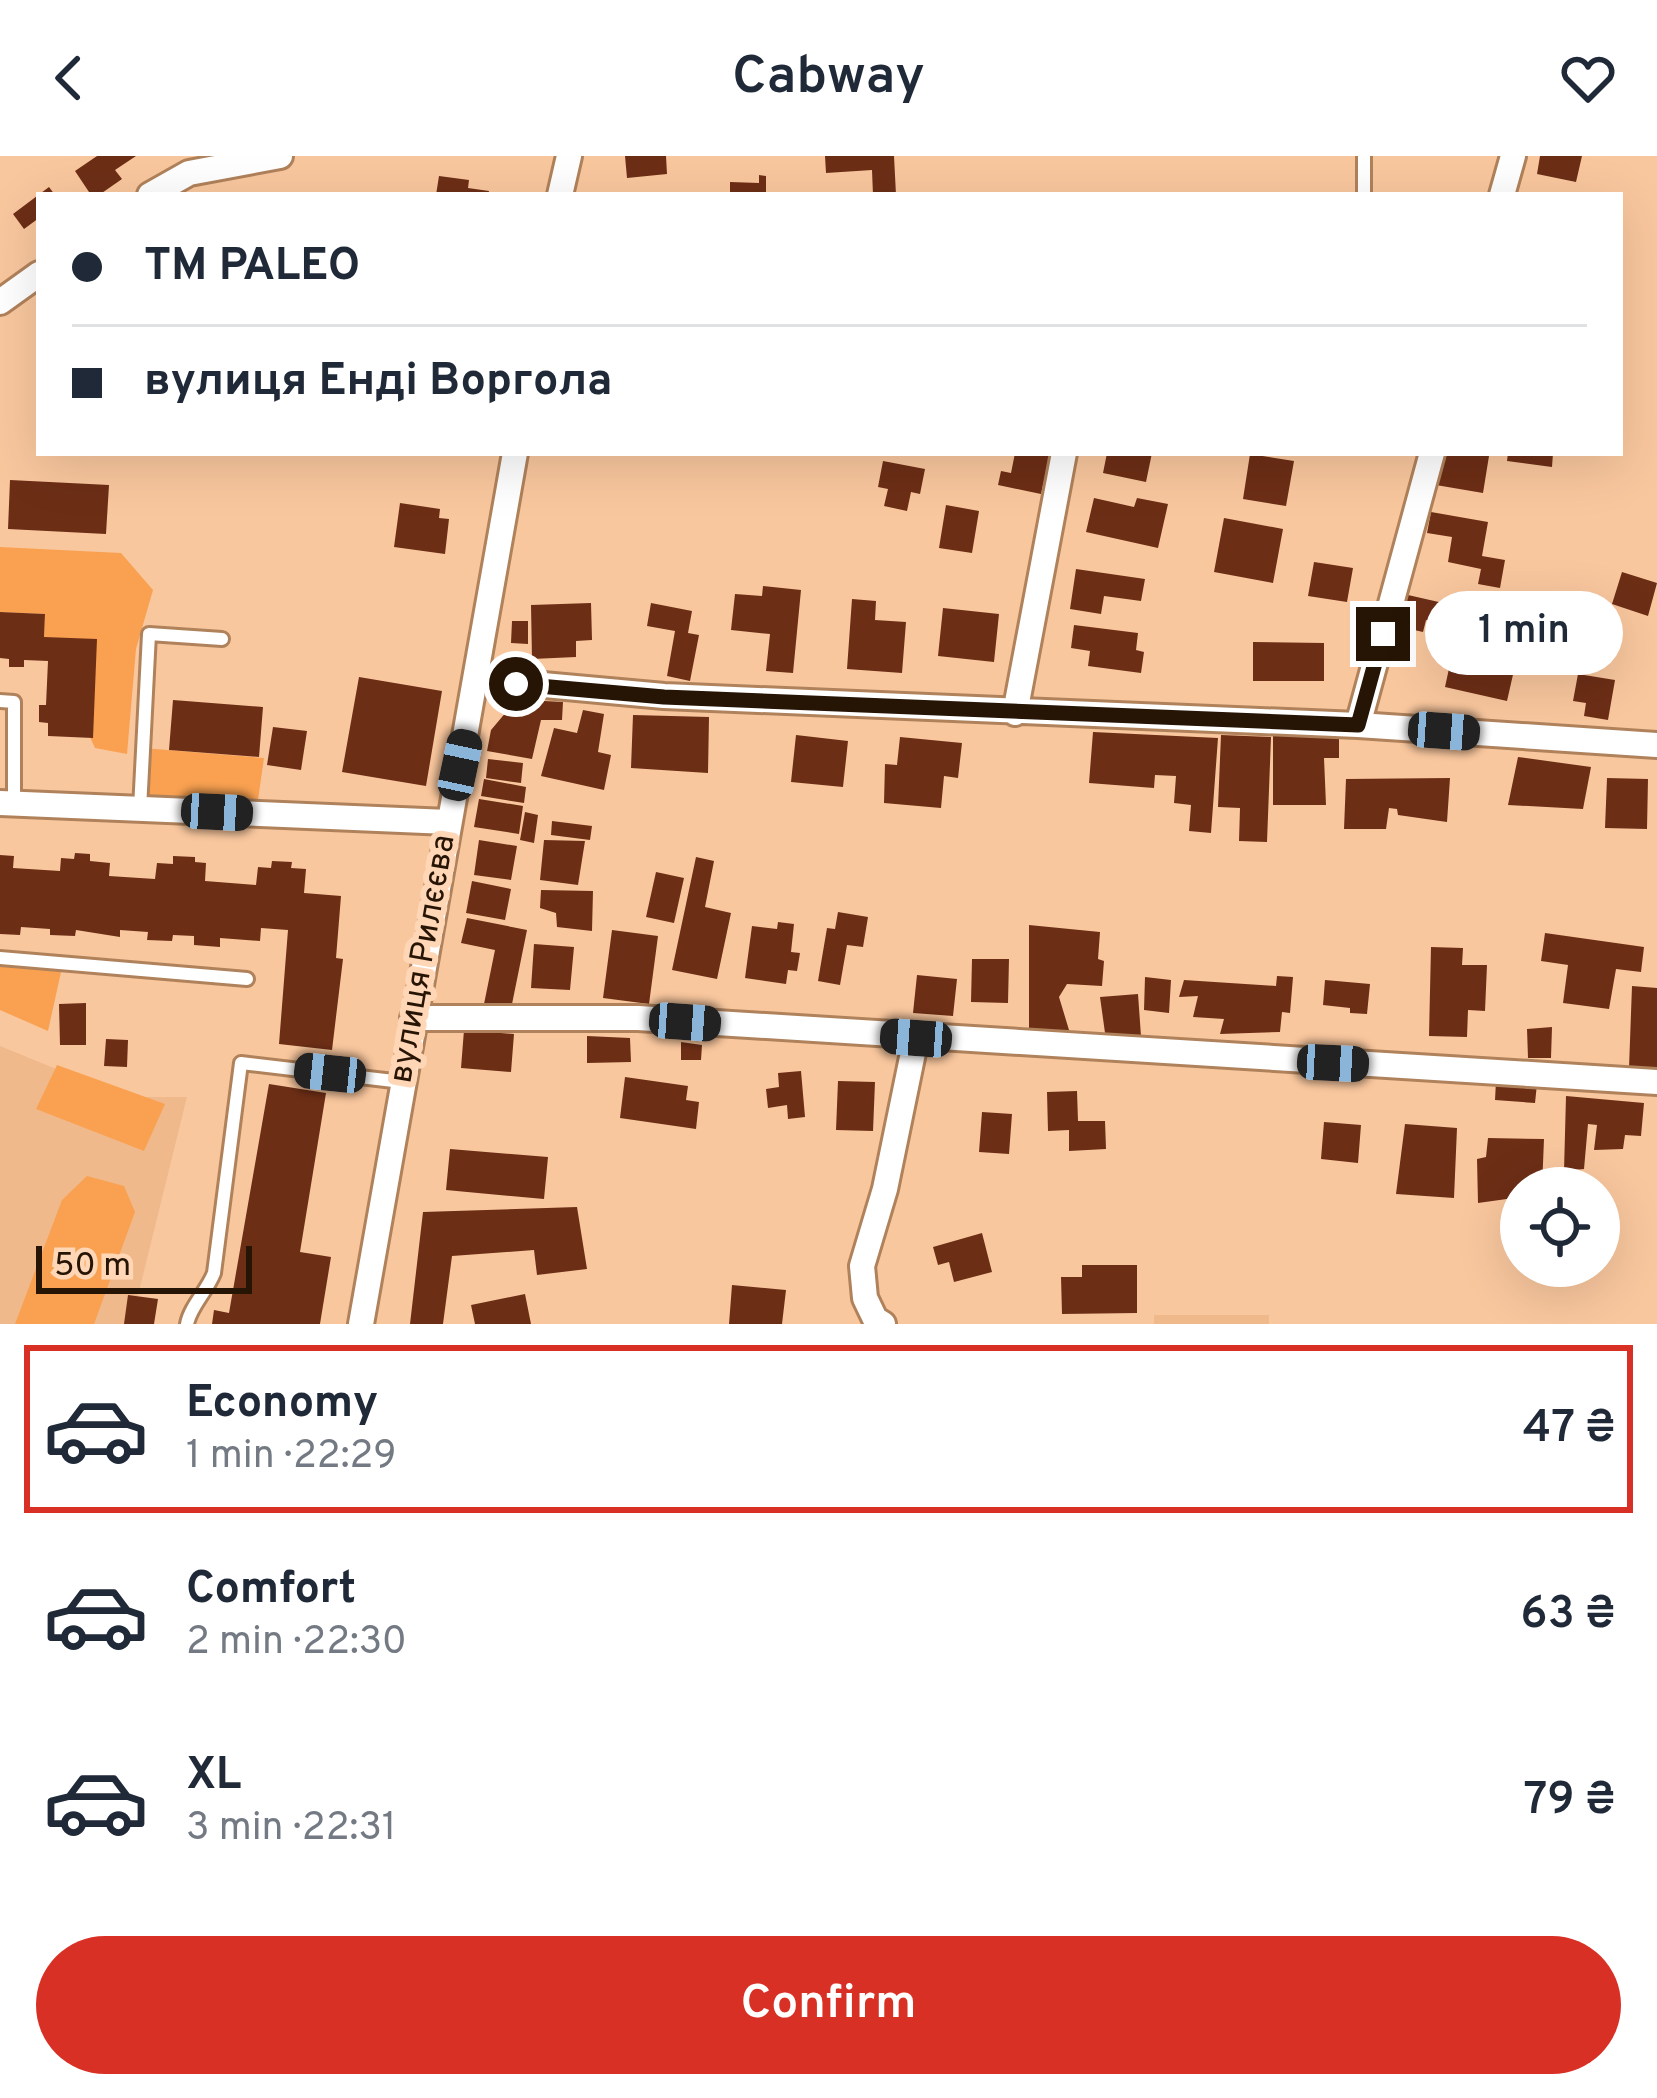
<!DOCTYPE html>
<meta charset="utf-8">
<style>
body{margin:0;font-family:Overpass,sans-serif;background:#f6f6f7;color:#1f2937;height:100vh;display:flex;flex-direction:column;font-size:45px;white-space:nowrap}
*{box-sizing:border-box;margin:0}
p{font-size:39px;color:#747a83}
.icon{flex:none;width:66px;height:66px;fill:none;stroke:currentColor;stroke-width:2;stroke-linecap:round;stroke-linejoin:round}
.map{position:relative;height:1168px;overflow:hidden}
.panel{display:flex;flex-direction:column;background:#fff;flex:1}
.panel>*{flex:none}
.top-card{position:absolute;left:36px;top:36px;width:1587px;height:264px;border-radius:0px;box-shadow:0 12px 48px #0002;display:grid;align-content:center;height:264px;padding:0 36px;background:#fff}
.controls{position:absolute;left:1500px;top:1011px;display:grid;gap:24px}
.controls a{display:grid;place-items:center;width:120px;height:120px;border-radius:50%;background:#fff;box-shadow:0 12px 48px #0002;font-size:60px}
.scale{position:absolute;left:36px;bottom:30px;width:216px;box-sizing:border-box;padding-left:12px;border:6px solid #261405;border-top:0;font-size:33px;line-height:42px;white-space:nowrap;color:#261405;-webkit-text-stroke:9px #ffd6b6;paint-order:stroke}
.end{position:absolute;width:54px;height:54px;margin:-27px;border:15px solid #261405;background:#fff;box-shadow:0 0 0 6px #fff}
.from{border-radius:50%}
.bubble{position:absolute;height:84px;border-radius:42px;background:#fff;box-shadow:0 12px 48px #0002;font-size:39px;font-weight:600;line-height:84px;text-align:center}
.car{position:absolute;width:36px;height:72px;margin:-36px -18px;border-radius:15px;box-shadow:0 0 9px 3px #0007;background:linear-gradient(#222 24%,#8ab4d8 0 40%,#222 0 76%,#8ab4d8 0 86%,#222 0)}
.top-card b{display:flex;align-items:center;gap:42px;height:114px;font-size:45px}
.top-card b+b{border-top:3px solid #e0e1e3}
.top-card i{width:30px;height:30px;background:#1f2937}
ul{padding:21px 0 0;list-style:none}
li{display:flex;align-items:center;gap:36px;height:168px;margin:0 24px 18px;padding:0 12px;border:6px solid transparent;border-radius:0px}
li div{flex:1}
li b{display:block;font-size:45px}
li em{font-style:normal;font-weight:600}
li.active{border-color:#d93025}
li>.icon{width:108px;height:108px;stroke-width:1.5}
.button{display:flex;gap:24px;margin-top:auto;padding:24px 36px}
.button a{flex:1;height:138px;border-radius:72px;background:#d93025;color:#fff;font-size:48px;font-weight:600;line-height:138px;text-align:center}
header{display:flex;justify-content:space-between;align-items:center;height:156px;padding:0 36px;background:#fff;font-size:54px;font-weight:600}
.map>svg:first-child{display:block}
.built{fill:#f0b98b}
.green{fill:#f9a151}
.building{fill:#6d2e16}
.lines{fill:none;stroke-linecap:round;stroke-linejoin:round}
.service-casing{stroke:#b0825b;stroke-width:18}
.minor-casing{stroke:#b0825b;stroke-width:30}
.service{stroke:#fff;stroke-width:12}
.minor{stroke:#fff;stroke-width:24}
.route{stroke:#261405;stroke-width:15}
.labels{text-anchor:middle;dominant-baseline:central;stroke-width:12;stroke-linejoin:round;paint-order:stroke}
.street-label{font-size:33px;fill:#261405;stroke:#ffd6b6}
</style>
<header><svg class="icon" aria-label="back" viewBox="0 0 24 24"><path d="M15 5l-7 7 7 7"/></svg>Cabway<svg class="icon" aria-label="heart" viewBox="0 0 24 24"><path d="M12 20l-8-8c-3-5 5-10 8-4 3-6 11-1 8 4z"/></svg></header>
<div class="map">
<svg width="1657" height="1168" viewBox="0 0 1657 1168">
<rect width="100%" height="100%" fill="#f9c79e"/>
<path class="built" d="M0,890l125,51h62l-56,227h-131z
M1154,1159h115v9h-115z"/>
<path class="green" d="M0,391l121,6 32,37 -17,59 -9,105 -32,-6 -51,-111 1,-23 -45,-2z
M143,592l121,10 -8,56 -116,-5z
M0,802l63,5 -15,68 -48,-21z
M57,909l108,39 -21,47 -108,-42z
M87,1020l37,10 11,26 -41,112h-79l47,-124z"/>
<path class="building" d="M97,0h39l-21,14 7,9 -23,16h-8l-16,-24z
M625,0h41l1,18 -40,4z
M825,0h69l2,39h-23l-1,-25 -46,3z
M1540,0h42l-6,26 -39,-8z
M759,19l7,1v19h-36v-13l29,1z
M439,20l30,4 -1,8 21,3 -1,4h-52z
M49,31l6,8h-16v23l-15,11 -11,-15z
M1015,297l35,1 -9,40 -43,-9 3,-14 10,2z
M1107,297h45l-6,29 -43,-9z
M1435,297l54,3 -6,37 -53,-9z
M1508,297h45l-1,14 -45,-6z
M1250,298l44,7 -8,45 -43,-7z
M883,305l42,8 -5,25 -9,-2 -4,19 -23,-5 4,-17 -10,-2z
M10,324l99,5 -3,49 -98,-5z
M1094,342l40,9 3,-9 31,6 -10,44 -72,-16z
M400,347l40,6 -1,9 10,1 -4,35 -51,-7z
M946,349l33,6 -7,42 -33,-5z
M1431,356l57,10 -6,34 23,4 -5,28 -22,-4 3,-15 -33,-7 4,-25 -25,-4z
M1224,362l59,11 -10,54 -59,-11z
M1314,406l39,6 -6,34 -39,-6z
M1076,413l69,10 -4,22 -37,-5 -3,18 -31,-5z
M1622,416l35,11 -9,33 -36,-12z
M763,430l38,4 -8,83 -27,-2 4,-37 -39,-4 4,-36 27,2z
M1408,439l101,23 -7,35 15,4 -10,44 -62,-14 13,-60 -32,-7 -3,12 -22,-5z
M852,443l24,2 -1,19 31,2 -4,51 -55,-4z
M591,447l1,37 -16,1v16l-44,2 -1,-54z
M651,447l41,8 -4,22 11,2 -9,46 -23,-5 8,-45 -28,-5z
M943,452l56,6 -5,48 -56,-6z
M0,456l45,2 -1,23 53,2 -4,99 -45,-2v-13l-9,-1v-17h7l2,-44 -24,-1v7h-15v-8l-9,-1z
M512,465h16v23l-17,-1z
M1074,469l64,8 -2,17 8,2 -3,21 -53,-7 2,-15 -19,-3z
M1253,486l71,1v38h-71z
M1578,518l37,6 -7,40 -24,-4 2,-13 -13,-2z
M359,521l83,14 -16,95 -84,-14z
M173,544l90,7 -4,50 -90,-7z
M526,544l37,2 -1,18h-21l-9,39 -45,-8 4,-21 22,-26z
M583,554l21,4 -6,38 13,3 -7,35 -63,-14 13,-48 23,5z
M633,559l76,2 -1,56 -77,-5z
M273,571l34,4 -6,39 -34,-5z
M1339,575v27h-15l2,47h-53v-71z
M1093,576l125,6 -7,95 -22,-2 2,-26 -17,-2 2,-27 -21,-1 -1,13 -65,-5z
M796,579l52,6 -5,46 -52,-5z
M1221,579l50,2 -4,105 -28,-1 1,-33 -22,-1z
M900,581l62,6 -4,35 -14,-2 -3,32 -57,-5 1,-39 12,1z
M1518,601l73,10 -8,42 -75,-4z
M488,603l35,4 -2,20 -35,-5z
M1450,622l-3,44 -49,-7 -1,-6 -8,-1 -3,21h-42l2,-50z
M1607,622l41,1 -1,50 -42,-1z
M484,623l42,8 -2,16 -43,-7z
M479,643l44,7 -4,28 -45,-7z
M525,656l13,3 -4,28 -14,-3z
M552,665l40,5 -2,14 -39,-5z
M479,684l38,6 -6,34 -37,-5z
M544,684l41,1 -7,44 -38,-5z
M75,697l15,1v7l20,2 -1,13 46,3 2,-16 16,1v-8l22,1v5l11,1 -1,18 51,4 2,-18 13,1 1,-7 20,1 -1,6 15,1 -2,24 37,3 -5,62 7,1 -11,91 -53,-6 9,-114 -27,-2 -1,13 -40,-3v9l-26,-2v-9l-21,-1 -1,6 -25,-1 1,-8 -28,-2v7l-44,-7 -1,6 -25,-1v-6l-29,-2 -1,8 -20,-1v-79l14,1 -1,12 47,3 1,-13 13,1z
M696,701l18,4 -9,46 26,6 -14,66 -45,-9z
M656,716l28,6 -10,45 -28,-6z
M472,725l39,8 -6,31 -39,-7z
M541,734l52,1 -1,40 -35,-4 -1,-14 -16,-5z
M838,756l30,5 -5,30 -16,-2 -7,40 -22,-4 9,-53 8,1z
M467,762l60,12 -16,79 -27,-5 11,-54 -34,-7z
M778,766l16,2 -3,28 9,1 -3,18 -9,-1 -2,14 -41,-6 7,-52 25,3z
M1029,769l71,7 -2,27 6,2 -2,25 -35,-2 -8,13 10,33 -40,2z
M612,774l46,6 -9,68 -46,-6z
M1545,777l99,14 -3,25 -25,-3 -7,40 -46,-6 5,-38 -27,-4z
M534,788l40,3 -4,43 -39,-2z
M1431,791l32,1 -1,17h25l-2,46 -17,-1 -1,27 -38,-1z
M972,803h37l-1,44 -37,-1z
M917,819l40,4 -4,37 -40,-3z
M1277,820l16,1 -3,36 -8,-1 -2,20 -60,2 4,-15 -31,-2 5,-21 -19,1 5,-17 92,6z
M1145,821l26,3 -2,33 -25,-3z
M1325,824l45,4 -3,30 -17,-1v-5l-27,-3z
M1632,830l25,2v81l-28,-1z
M1138,838l3,42 -35,4 -6,-43z
M86,847v42h-26l-1,-41z
M1552,871l-1,31h-23l-1,-29z
M464,874l50,4 -3,38 -50,-4z
M587,880l43,2 1,24 -44,1z
M106,883l22,1 -1,27 -23,-1z
M681,886l21,3 -1,15h-20z
M801,915l4,46 -17,2 -1,-14 -19,3 -2,-19 13,-2 -1,-14z
M625,921l63,9 -2,14 13,2 -3,27 -76,-11z
M838,925l37,1 -2,49 -37,-1z
M1496,925l41,3 -2,19 -40,-3z
M269,928l57,9 -26,159 31,5 -11,67h-108l2,-14 15,3z
M1077,935l1,30h27l1,28 -37,2v-21l-21,1 -1,-39z
M1566,940l78,7 -3,33 -16,-1 -2,14 -29,1 3,-25 -9,-1 -4,45 -20,2z
M982,956l30,2 -3,40 -30,-2z
M1324,966l37,3 -3,38 -37,-4z
M1405,968l52,4 -3,70 -58,-4z
M1488,982l56,1 -2,49h-21v9l-43,6 -1,-44 9,-2z
M450,993l98,8 -4,42 -98,-9z
M577,1051l10,62 -50,6 -3,-25 -82,6 -9,68h-33l13,-112z
M982,1077l10,39 -38,10 -5,-20 -11,3 -5,-18z
M1082,1109h55v48l-75,1 -1,-37h21z
M732,1129l54,5 -4,34h-53z
M525,1138l6,30h-56l-4,-19z
M128,1139l30,4 -4,25h-30z"/>
<g class="lines">
<g class="service-casing">
<path id="service" d="M1364,39v-39
M0,545l14,1v101
M140,653l9,-175 73,5
M0,802l247,21
M187,1168c3,-17 20,-33 27,-51l27,-210 161,19"/>
</g>
<g class="minor-casing">
<path id="minor" d="M150,39l39,-22 91,-17
M560,39l9,-39
M1502,39l11,-39
M0,146l39,-28
M478,523l186,17 694,29 299,20
M1015,557l49,-260
M1358,569l74,-272
M0,647l448,19
M413,862h225l1019,64
M361,1168l154,-871
M883,1168l-8,-5 -10,-21 -3,-32 23,-77 31,-151"/>
</g>
<use href="#service" class="service"/>
<use href="#minor" class="minor"/>
</g>
<g class="lines">
<path class="route" d="M516,528l148,13 694,28 25,-91"/>
</g>
<g class="labels">
<g class="street-label">
<text transform="translate(424 803) rotate(-80)">вулиця Рилєєва</text>
</g>
</g>
</svg>
<div class="controls">
<a><svg class="icon" aria-label="locate" viewBox="0 0 24 24"><circle cx="12" cy="12" r="6"/><path d="M12 2v4M12 18v4M2 12h4M18 12h4"/></svg></a>
</div>
<div class="scale">50 m</div>
<i class="end from" style="left:516px;top:528px"></i>
<i class="end" style="left:1383px;top:478px"></i>
<div class="bubble" style="left:1425px;top:435px;width:198px">1 min</div>
<i class="car" style="left:1444px;top:575px;rotate:94deg"></i>
<i class="car" style="left:460px;top:609px;rotate:12deg"></i>
<i class="car" style="left:217px;top:656px;rotate:93deg"></i>
<i class="car" style="left:685px;top:866px;rotate:94deg"></i>
<i class="car" style="left:916px;top:882px;rotate:274deg"></i>
<i class="car" style="left:1333px;top:907px;rotate:93deg"></i>
<i class="car" style="left:330px;top:917px;rotate:276deg"></i>
<div class="top-card">
<b><i class="from"></i>ТМ PALEO</b>
<b><i></i>вулиця Енді Воргола</b>
</div>
</div>
<section class="panel">
<ul>
<li class="active"><svg class="icon" aria-label="car" viewBox="0 0 24 24"><path d="M5 17H2v-5l4-1 3-4h7l3 4 3 1v5h-3M9 17h6M6 11h13"/><circle cx="7" cy="17" r="2"/><circle cx="17" cy="17" r="2"/></svg><div><b>Economy</b><p>1 min · 22:29</p></div><em>47 ₴</em></li>
<li><svg class="icon" aria-label="car" viewBox="0 0 24 24"><path d="M5 17H2v-5l4-1 3-4h7l3 4 3 1v5h-3M9 17h6M6 11h13"/><circle cx="7" cy="17" r="2"/><circle cx="17" cy="17" r="2"/></svg><div><b>Comfort</b><p>2 min · 22:30</p></div><em>63 ₴</em></li>
<li><svg class="icon" aria-label="car" viewBox="0 0 24 24"><path d="M5 17H2v-5l4-1 3-4h7l3 4 3 1v5h-3M9 17h6M6 11h13"/><circle cx="7" cy="17" r="2"/><circle cx="17" cy="17" r="2"/></svg><div><b>XL</b><p>3 min · 22:31</p></div><em>79 ₴</em></li>
</ul>
<div class="button"><a>Confirm</a></div>
</section>
